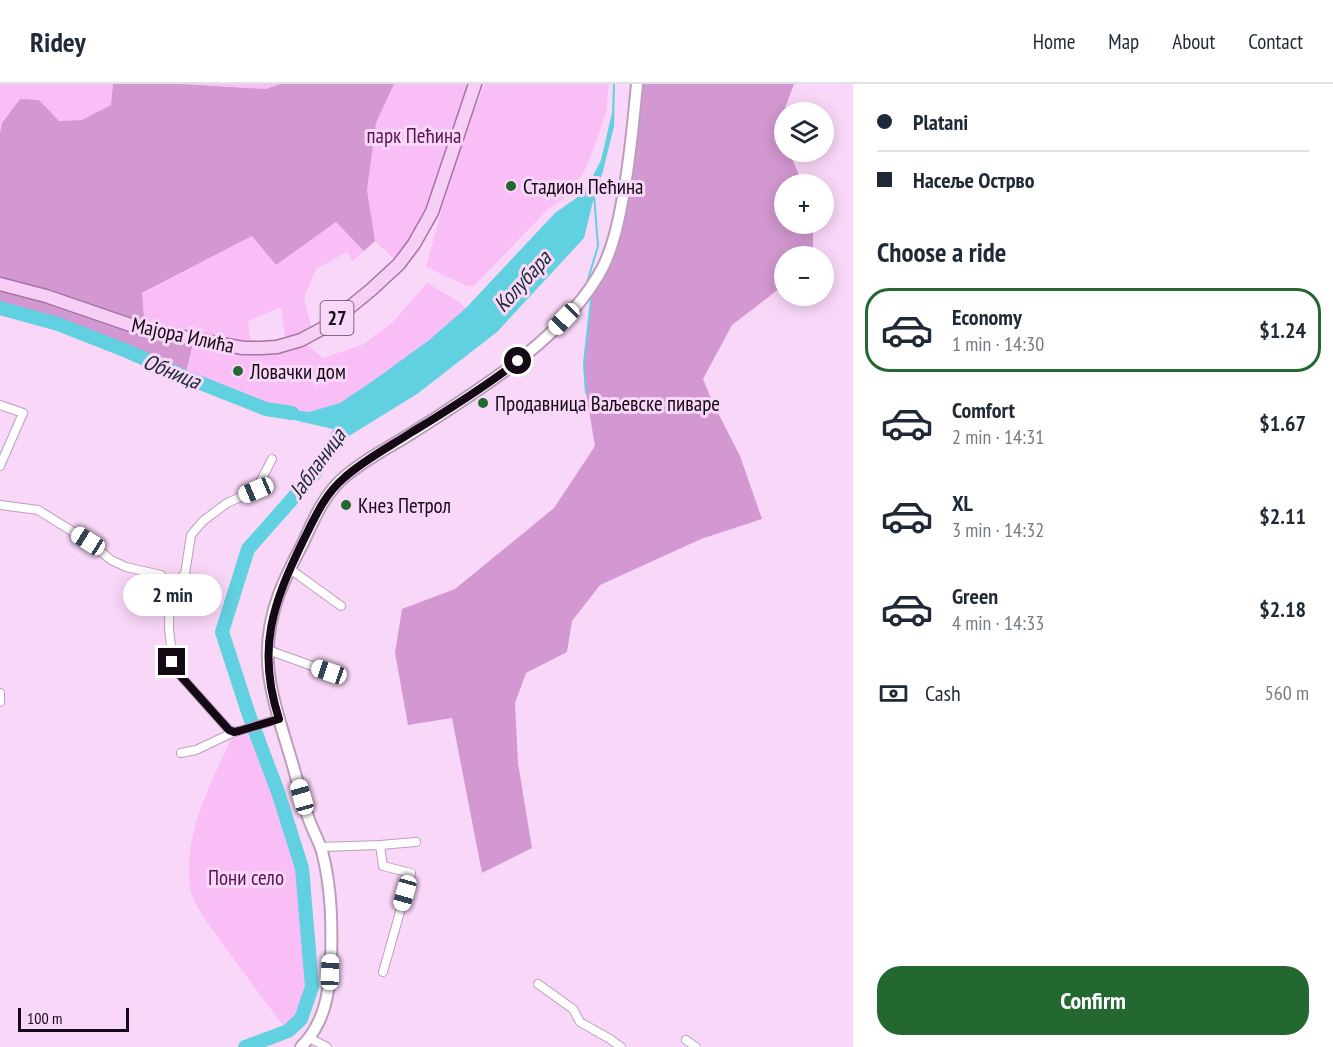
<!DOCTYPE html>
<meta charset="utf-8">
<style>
body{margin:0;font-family:"PT Sans Narrow",sans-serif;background:#f6f6f7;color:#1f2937;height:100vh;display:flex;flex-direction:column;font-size:22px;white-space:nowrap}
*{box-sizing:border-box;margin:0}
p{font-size:20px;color:#747a83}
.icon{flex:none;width:33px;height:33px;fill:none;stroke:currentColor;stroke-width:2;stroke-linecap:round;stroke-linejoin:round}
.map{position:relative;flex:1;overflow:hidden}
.details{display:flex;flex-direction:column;background:#fff;width:480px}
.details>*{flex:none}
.guide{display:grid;align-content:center;height:132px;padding:0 24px;background:#fff}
.buttons{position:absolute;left:774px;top:18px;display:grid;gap:12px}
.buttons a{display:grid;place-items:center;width:60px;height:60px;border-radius:50%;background:#fff;box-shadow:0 3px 15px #0003;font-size:30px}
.scale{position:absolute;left:18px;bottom:15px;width:111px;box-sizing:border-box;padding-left:6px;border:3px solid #140914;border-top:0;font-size:16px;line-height:21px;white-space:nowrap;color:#140914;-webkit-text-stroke:4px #f9d7f8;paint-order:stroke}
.end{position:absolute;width:27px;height:27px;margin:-14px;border:8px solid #140914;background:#fff;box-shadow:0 0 0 3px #fff}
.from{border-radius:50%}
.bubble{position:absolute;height:42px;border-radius:21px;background:#fff;box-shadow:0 3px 15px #0003;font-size:20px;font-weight:800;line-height:42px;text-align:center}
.car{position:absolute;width:18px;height:36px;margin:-18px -9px;border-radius:8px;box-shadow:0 0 4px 2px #0007;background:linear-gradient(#fff 24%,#345 0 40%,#fff 0 76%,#345 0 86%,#fff 0)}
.guide b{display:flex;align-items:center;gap:21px;height:57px;font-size:22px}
.guide b+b{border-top:2px solid #e0e1e3}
.guide i{width:15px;height:15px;background:#1f2937}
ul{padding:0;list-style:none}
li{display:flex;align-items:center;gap:18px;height:84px;margin:0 12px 9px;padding:0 12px;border:3px solid transparent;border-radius:24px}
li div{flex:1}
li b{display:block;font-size:22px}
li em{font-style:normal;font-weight:800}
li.active{border-color:#236731}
li>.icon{width:54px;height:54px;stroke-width:1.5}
h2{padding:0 24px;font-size:27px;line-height:72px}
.pay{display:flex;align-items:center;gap:15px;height:66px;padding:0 24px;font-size:22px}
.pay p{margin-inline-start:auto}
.action{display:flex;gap:12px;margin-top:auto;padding:12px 24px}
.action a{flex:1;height:69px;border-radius:24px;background:#236731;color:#fff;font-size:24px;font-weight:800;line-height:69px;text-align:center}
header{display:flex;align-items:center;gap:36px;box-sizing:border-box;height:84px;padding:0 30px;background:#fff;border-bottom:2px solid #e0e1e3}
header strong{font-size:28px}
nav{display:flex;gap:33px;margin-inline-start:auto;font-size:21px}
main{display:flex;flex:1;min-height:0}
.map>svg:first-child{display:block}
.green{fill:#f9bef6;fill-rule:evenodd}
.forest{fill:#d398d1}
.water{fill:#61d0e0}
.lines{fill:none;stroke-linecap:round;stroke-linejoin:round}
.stream{stroke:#61d0e0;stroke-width:2}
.river{stroke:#61d0e0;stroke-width:14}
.minor-casing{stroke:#bd9dbc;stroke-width:10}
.secondary-casing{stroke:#bd9dbc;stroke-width:14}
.primary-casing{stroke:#a475a3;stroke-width:15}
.minor{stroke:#fff;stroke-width:8}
.secondary{stroke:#fff;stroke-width:10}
.primary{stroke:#f7cff6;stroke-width:12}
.route{stroke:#140914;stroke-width:8}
.poi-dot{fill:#236731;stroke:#f9d7f8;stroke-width:2}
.labels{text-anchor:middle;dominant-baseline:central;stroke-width:6;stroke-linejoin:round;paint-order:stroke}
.shield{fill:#f9d7f8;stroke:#594758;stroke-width:1.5}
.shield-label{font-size:20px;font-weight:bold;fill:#140914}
.park-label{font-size:21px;fill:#581158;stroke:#f9d7f8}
.poi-label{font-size:21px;fill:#140914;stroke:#f9d7f8;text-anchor:start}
.street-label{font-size:21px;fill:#140914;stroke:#f9d7f8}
.water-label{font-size:22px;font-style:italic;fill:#192e31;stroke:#f9d7f8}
</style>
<header>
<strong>Ridey</strong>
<nav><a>Home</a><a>Map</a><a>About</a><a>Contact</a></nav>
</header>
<main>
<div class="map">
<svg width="853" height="963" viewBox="0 0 853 963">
<rect width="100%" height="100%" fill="#f9d7f8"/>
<path class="green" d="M0,0h113l-2,21 -28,15 -24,1 -20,-21 -37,23 -2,10z
M181,0h99l-14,5z
M394,0h80l-50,144 -25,36 -24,-23 -8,-51 9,-68z
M485,0h124l-3,29 -9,27 -13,32 -21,27 -14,9 -75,78h-7l-41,-19 30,-111z
M336,138l28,29 -11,10 -6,-9 -31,17 -12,29 9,36 -12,6 22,18 41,-14 29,-22 34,-39 29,17 10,8 -38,33 -54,39 -34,23 -31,9 -17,-2 -24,1 -83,-34 9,-37 -49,-10 -3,-36 110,-58 24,29zM281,223l5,37 -34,4 -4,-27z
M256,648l22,60 24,76 10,119 -11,32 -13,12c-23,-29 -45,-59 -66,-88 -10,-15 -30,-39 -32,-56 -7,-52 20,-102 41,-148z"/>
<path class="forest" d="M113,0h68l85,5 14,-5h114l-18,39 -9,67 8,51 -11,10 -28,-29 -60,43 -24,-29 -110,57 3,37 49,9 -9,38 -58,-26 -69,-27 -58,-16v-175l2,-10 18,-24 19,1 20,21 23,-1 29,-15z
M637,0h157l-16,43 6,14v11h5l14,32h-19v40h29v32h-29v29l-52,40 -29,54 9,22 28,55 22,63 -61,20 -101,46 -28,36 -5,31 -41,21 -11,30 3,60 14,85 -50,25 -30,-155 -44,7 -13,-72 7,-44 53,-20 99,-81 41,-62 -9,-53 -2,-30 7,-63 -6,-5 23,-39z"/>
<path class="water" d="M613,0h2l-1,42 -11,45 -9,26 -10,41 -87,94 -80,62 -68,42 -21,27 -27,27 32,-61 -35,-8 -30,-10 24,-1 17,2 31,-9 34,-23 54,-39 38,-33 89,-95 30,-21 16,-32 11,-47z"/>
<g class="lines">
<path class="stream" d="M586,202l12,-40 -4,-51
M586,309l-2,-30 7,-63 -2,-2"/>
<path class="river" d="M0,224l58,16 69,27 58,26 81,32 26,4
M245,963l43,-16 13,-12 11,-32 -10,-119 -24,-76 -29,-77 -27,-83 26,-83 68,-77"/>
<g class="minor-casing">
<path id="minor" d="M0,321l23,8 -23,53
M0,421l38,5 50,31 23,19 15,7 35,8 9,13 -1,41 4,33 5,11 51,57 5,2 5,-1 39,-12
M290,485l51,37
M170,504l15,-14 6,-39 12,-14 24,-18 29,-13 16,-31
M268,566l61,22
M0,609v9
M181,669l15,-3 38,-18
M380,761l3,21 28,7 -28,99
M320,763l60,-2 36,-3
M538,900l35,25 7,13 30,17 11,8
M309,954l18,9
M686,956l10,7"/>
</g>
<g class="secondary-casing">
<path id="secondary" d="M301,963c23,-23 28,-52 30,-83 1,-39 1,-74 -9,-113 -4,-12 -11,-24 -15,-37 -7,-21 -12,-43 -19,-65 -17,-57 -31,-95 -9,-155 7,-18 15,-34 24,-51 10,-22 20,-46 38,-63 21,-19 47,-32 71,-47 64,-41 155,-96 191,-166 10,-20 15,-42 19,-65 8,-39 11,-78 15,-118"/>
</g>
<g class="primary-casing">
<path id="primary" d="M0,200l46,12 99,34 98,18h18l16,-1 24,-7 26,-14 45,-37 27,-25 15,-20 18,-32 43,-128"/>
</g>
<use href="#minor" class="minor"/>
<use href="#secondary" class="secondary"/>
<use href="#primary" class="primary"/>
</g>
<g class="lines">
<path class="route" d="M172,578l6,11 51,57 5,2 5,-1 40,-12c-23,-71 -6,-116 25,-180 11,-22 21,-45 40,-61 20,-18 45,-31 68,-46 36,-22 73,-45 106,-71"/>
</g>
<g class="poi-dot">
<circle cx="511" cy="102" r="6"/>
<circle cx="238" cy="287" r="6"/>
<circle cx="483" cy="319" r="6"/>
<circle cx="346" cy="421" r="6"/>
</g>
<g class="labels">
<rect class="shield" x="320.5" y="217" width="33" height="34" rx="4.5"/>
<g class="shield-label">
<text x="337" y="234">27</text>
</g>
<g class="park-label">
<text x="414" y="51">парк Пећина</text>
<text x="246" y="793">Пони село</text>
</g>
<g class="poi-label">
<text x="523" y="102">Стадион Пећина</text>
<text x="250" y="287">Ловачки дом</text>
<text x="495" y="319">Продавница Ваљевске пиваре</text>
<text x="358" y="421">Кнез Петрол</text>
</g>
<g class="street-label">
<text transform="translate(183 251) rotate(12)">Мајора Илића</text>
</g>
<g class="water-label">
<text transform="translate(522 197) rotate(-48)">Колубара</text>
<text transform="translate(172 287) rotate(22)">Обница</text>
<text transform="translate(317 379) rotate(-54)">Јабланица</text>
</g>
</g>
</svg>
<div class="buttons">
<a><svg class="icon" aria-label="layers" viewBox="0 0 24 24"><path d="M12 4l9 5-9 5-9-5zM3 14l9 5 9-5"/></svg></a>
<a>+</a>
<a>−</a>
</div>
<div class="scale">100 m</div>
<i class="end from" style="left:518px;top:277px"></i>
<i class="end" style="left:172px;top:578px"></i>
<div class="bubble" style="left:123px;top:490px;width:99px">2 min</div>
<i class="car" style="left:564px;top:235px;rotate:224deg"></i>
<i class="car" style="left:256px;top:406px;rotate:247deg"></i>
<i class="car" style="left:88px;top:457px;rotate:302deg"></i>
<i class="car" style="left:329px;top:588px;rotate:289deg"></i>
<i class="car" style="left:302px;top:713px;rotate:344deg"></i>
<i class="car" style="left:405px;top:809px;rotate:196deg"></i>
<i class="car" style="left:330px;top:888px;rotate:2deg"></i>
</div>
<section class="details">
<div class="guide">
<b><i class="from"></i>Platani</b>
<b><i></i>Насеље Острво</b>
</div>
<h2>Choose a ride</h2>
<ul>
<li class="active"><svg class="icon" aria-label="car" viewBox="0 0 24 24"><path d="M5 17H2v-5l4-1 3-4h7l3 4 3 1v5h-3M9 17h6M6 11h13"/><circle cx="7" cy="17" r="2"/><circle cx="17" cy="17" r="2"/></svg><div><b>Economy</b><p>1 min · 14:30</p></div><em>$1.24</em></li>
<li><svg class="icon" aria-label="car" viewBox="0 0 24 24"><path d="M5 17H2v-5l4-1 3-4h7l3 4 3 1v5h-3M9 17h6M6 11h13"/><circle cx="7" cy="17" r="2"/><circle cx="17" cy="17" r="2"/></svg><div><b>Comfort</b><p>2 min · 14:31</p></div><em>$1.67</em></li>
<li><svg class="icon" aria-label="car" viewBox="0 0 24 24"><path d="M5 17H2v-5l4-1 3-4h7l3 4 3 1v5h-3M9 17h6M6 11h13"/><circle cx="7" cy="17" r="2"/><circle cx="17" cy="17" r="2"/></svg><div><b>XL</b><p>3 min · 14:32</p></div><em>$2.11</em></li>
<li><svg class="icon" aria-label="car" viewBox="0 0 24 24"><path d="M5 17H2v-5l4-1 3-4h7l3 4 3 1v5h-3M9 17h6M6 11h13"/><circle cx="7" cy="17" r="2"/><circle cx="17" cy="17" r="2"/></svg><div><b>Green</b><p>4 min · 14:33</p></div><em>$2.18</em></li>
</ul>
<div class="pay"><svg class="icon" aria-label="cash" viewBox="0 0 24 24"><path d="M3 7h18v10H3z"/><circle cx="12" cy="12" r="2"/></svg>Cash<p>560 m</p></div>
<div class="action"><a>Confirm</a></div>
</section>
</main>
